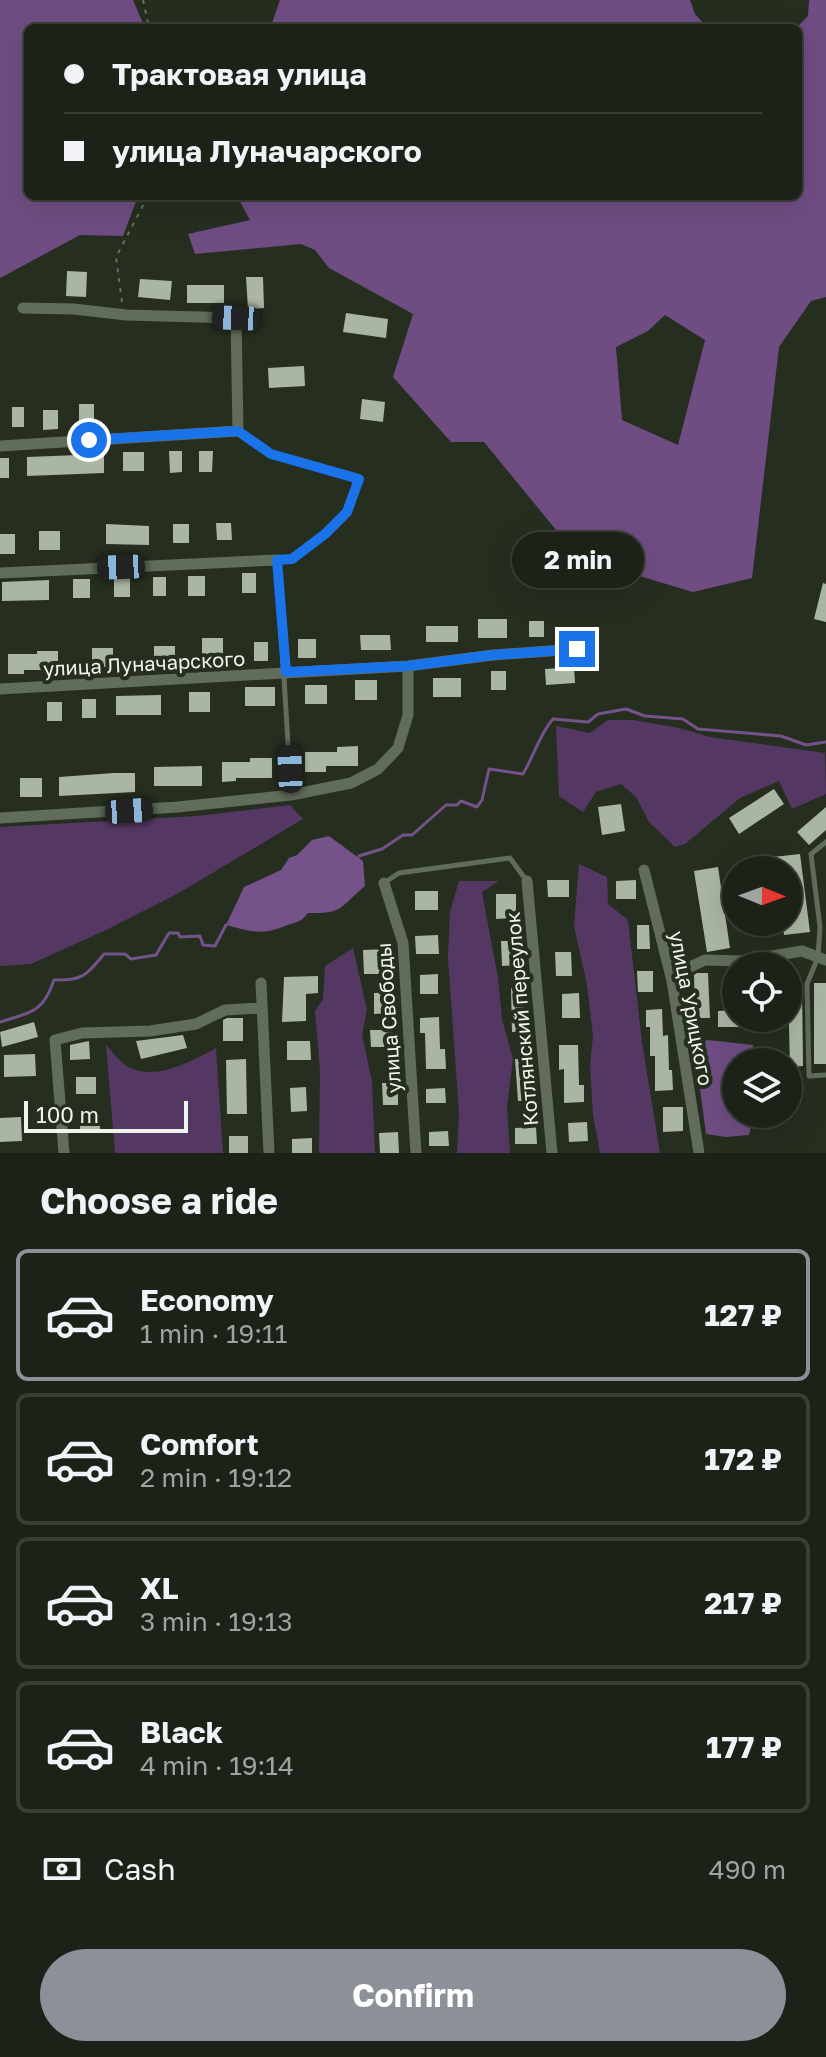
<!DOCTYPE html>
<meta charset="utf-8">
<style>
body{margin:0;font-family:"Golos Text",sans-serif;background:#252a20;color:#f1f3f6;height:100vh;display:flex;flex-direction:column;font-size:30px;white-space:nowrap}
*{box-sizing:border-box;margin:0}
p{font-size:26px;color:#a0a4a1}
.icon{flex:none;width:44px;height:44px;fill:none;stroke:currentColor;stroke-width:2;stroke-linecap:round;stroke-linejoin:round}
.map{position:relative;height:1153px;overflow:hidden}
.details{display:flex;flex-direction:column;background:#1c2217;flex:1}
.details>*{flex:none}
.top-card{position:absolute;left:24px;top:24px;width:778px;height:176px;border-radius:12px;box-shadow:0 8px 32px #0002,0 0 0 2px #3a3f36;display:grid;align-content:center;height:176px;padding:0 40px;background:#1c2217}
.needle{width:52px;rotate:91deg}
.tools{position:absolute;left:722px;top:856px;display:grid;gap:16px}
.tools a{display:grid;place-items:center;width:80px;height:80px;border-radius:50%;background:#1c2217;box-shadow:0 8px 32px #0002,0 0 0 2px #3a3f36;font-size:40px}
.scale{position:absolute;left:24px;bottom:20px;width:164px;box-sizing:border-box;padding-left:8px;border:4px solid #eff6ec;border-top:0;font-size:22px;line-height:28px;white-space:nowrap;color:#eff6ec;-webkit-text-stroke:6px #252e1f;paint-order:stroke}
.end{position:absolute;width:36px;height:36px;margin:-18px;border:10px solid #1a73e8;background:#fff;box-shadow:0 0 0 4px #fff}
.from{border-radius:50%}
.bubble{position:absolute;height:56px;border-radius:28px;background:#1c2217;box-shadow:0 8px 32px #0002,0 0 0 2px #3a3f36;font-size:26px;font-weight:700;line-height:56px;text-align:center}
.car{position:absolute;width:24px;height:48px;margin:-24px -12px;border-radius:10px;box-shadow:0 0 6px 2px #0007;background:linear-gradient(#222 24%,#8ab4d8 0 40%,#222 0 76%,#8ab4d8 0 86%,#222 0)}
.top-card b{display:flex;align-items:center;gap:28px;height:76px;font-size:30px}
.top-card b+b{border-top:2px solid #3a3f36}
.top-card i{width:20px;height:20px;background:#f1f3f6}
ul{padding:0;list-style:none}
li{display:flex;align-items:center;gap:24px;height:132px;margin:0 16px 12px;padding:0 24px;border:4px solid #3a3f36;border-radius:12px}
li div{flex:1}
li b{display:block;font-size:30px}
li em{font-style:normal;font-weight:700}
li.current{border-color:#8c9099}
li>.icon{width:72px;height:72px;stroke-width:1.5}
h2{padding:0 40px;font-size:36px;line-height:96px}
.pay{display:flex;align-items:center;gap:20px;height:88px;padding:0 40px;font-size:30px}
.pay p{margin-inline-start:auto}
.cta{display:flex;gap:16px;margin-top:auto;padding:16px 40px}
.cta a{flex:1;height:92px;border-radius:48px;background:#8c9099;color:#fff;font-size:32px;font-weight:700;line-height:92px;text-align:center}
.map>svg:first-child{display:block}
.green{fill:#543863}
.forest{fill:#6f4d83;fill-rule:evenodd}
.water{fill:#755289}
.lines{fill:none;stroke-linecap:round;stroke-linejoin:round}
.stream{stroke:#755289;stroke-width:3}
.building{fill:#aab6a3}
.path{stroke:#697164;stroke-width:2;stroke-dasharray:4 6;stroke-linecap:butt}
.service{stroke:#616c5b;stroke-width:5}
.minor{stroke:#616c5b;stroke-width:11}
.route{stroke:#1a73e8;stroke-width:10}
.labels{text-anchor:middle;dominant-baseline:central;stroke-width:8;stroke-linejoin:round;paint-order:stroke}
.street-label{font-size:20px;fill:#eff6ec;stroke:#252e1f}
</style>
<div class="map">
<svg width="826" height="1153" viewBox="0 0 826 1153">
<rect width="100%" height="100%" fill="#252e1f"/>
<path class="green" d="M608,720h25l46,8 31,9 115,16 1,41 -34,15 -13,-28 -39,17 -55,46 -10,3 -26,-25 -13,-25 -15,-13 -25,8 -13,20 -24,-16 -3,-70 34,7z
M290,805l13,14 -126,75 -71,36 -75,34 -31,2v-139l197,-11z
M579,864l28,13 1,27 20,16 14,122 18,111h-60l-7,-38 -3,-50 3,-29 -6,-51 -13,-59z
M459,881h40l-17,11 16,86 4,41 11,40 -6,48 3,46h-53l2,-40 -11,-155 2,-46z
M353,948l14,62 -5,25 10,46 3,72h-56l1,-83 -5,-59 8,-12 2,-33z
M106,1045c6,6 11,14 18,19 27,20 66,-2 92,-16l7,105h-108z"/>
<path class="forest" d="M0,0h133l12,28h-117v168h110l-15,40 -43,-1 -80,43z
M280,0h410l5,14 13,14h-432l-4,-5z
M809,0h17v297l-15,4 -32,46 -27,231 -59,14 -114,-34 -95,-116h-33l-58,-65 20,-63 -84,-46 -14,-18 -14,-6 -106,10 -7,-20 62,-14 -13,-24h561l-2,-168 12,-12zM665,315l40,25 -27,105 -56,-25 -6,-73 32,-16z
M708,1040l45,5 2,17h-19v52h18l-5,21 -23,2 -20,-3 -8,-60 -7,-29z"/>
<path class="water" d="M329,836l34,25 2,25c-25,21 -22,28 -57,27 -7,10 -13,9 -23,13 -24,10 -35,5 -59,-1l18,-38 37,-17 8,-12 8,-3 15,-15z"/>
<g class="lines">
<path class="stream" d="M359,856l23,-7 21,-14h9l34,-30h11l4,-4 16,6 5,-7 7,-31 34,5c10,-17 18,-42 30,-55l35,3 10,-8 28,-5 19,7 38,3 15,10 83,7 25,9 20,-3
M0,1022c31,-10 43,-9 54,-42 28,1 32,-4 50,-26h21l6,5 25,-4 13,-22h9l2,4 20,-1 3,9 12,1 11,-21"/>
</g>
<path class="building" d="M67,271l20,1 -1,25 -20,-1z
M246,277h17l1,31 -16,1z
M140,279l32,2 -2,19 -32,-3z
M187,285h37v18h-37z
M346,313l42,6 -2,19 -43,-6z
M304,366l1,20 -36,2 -1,-20z
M362,399l23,3 -2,20 -23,-3z
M79,404h15v19h-15z
M12,407h12v20h-12z
M43,410h15v19l-15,1z
M169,451h13v21l-12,1z
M199,451h14l-1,21h-13z
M123,452h21v19h-21z
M104,454v19l-77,3v-19z
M0,458h9v20h-9z
M216,523h15l1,17h-15z
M106,524l43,2v19l-43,-1z
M173,524h16v19h-16z
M39,531h21v19h-21z
M0,534h15v20h-15z
M242,573h14v20h-14z
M188,576h17v20h-17z
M153,577h13v19h-13z
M114,578h16v19h-16z
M73,579h17v19h-17z
M49,580v20l-47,1v-19z
M823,583l3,1v38l-12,-3z
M478,619h29v19h-29z
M529,621h15v16h-15z
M426,626h32v16h-32z
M360,635h30l1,15h-30z
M202,638h21v26h-21z
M298,639h18v19h-18z
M254,642h14v19h-14z
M154,646h21v19h-21z
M92,648h21v19h-21z
M37,651h21v19h-34v4h-16v-20h29z
M574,667l1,16 -29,2 -1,-16z
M491,671h15v19h-15z
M433,678h28v19h-28z
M355,680h22v20h-22z
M305,685h22v19h-22z
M245,687h30v19h-30z
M189,692h21v20h-21z
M161,695v20h-45v-19z
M82,699h14v19h-14z
M47,702h15v19h-15z
M358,746v20h-32v6h-21v-20h32v-5z
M250,758h22v20h-36v3l-14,1v-20h28z
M202,766v20h-48v-19z
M114,773h21v19l-76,4v-19z
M20,778h22v19h-22z
M774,789l10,15 -45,30 -10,-16z
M621,804l4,27 -23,4 -4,-28z
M826,807v23l-17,15 -12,-13z
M800,854l10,78 -26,3 -2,-13h6v-52h-13l-2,-13z
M718,867l12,81 -23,4 -13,-81z
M547,880h22v17h-21z
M636,880v19h-20v-18z
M415,891h23v19h-23z
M496,894h20v24l-20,1z
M637,925h12l1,24h-13z
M438,935l1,19h-23l-1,-18z
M501,941h20l1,24 -20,1z
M388,949l1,25h-25l-1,-24z
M555,952h16l1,24h-16z
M637,971h16v21h-15z
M697,973h11l2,45h-15l-1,-43z
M438,974v20h-18v-19z
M318,976v17l-12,1v27l-24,1 2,-45z
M814,983h12v81h-12z
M802,984l1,82 -13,1 -2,-82z
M511,988h15v44h-14z
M390,992v21l-16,1v-21z
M579,993l1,25h-18v-24z
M662,1009l1,27 5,-1 1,35h3l1,20 -18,1v-35h-5v-29h-4v-17z
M736,1010v8h17l1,9h-36v-16z
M439,1017l1,32h5l1,20h-20l-1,-36h-5v-15z
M227,1018h16v23h-20v-21z
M34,1022l4,15 -36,10 -2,-15z
M370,1030h22v17h-21z
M183,1035l4,13 -46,11 -5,-18z
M89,1041l1,18 -20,1v-15z
M287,1041h23l1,19h-24z
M559,1045h19l1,40h5v17l-20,1v-34l-5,1z
M35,1054l1,22 -32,1v-22z
M246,1059l1,55h-20l-1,-54z
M515,1059h17l3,42h-17z
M76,1077h20v17h-20z
M382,1083h16v22h-15z
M306,1087l1,24 -16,1 -1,-24z
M445,1088l1,15h-20v-14z
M663,1107h20v24l-20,1z
M100,1115v16l-20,1v-16z
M21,1117l1,24 -22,1v-24z
M587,1122l1,19 -19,1 -1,-19z
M536,1127l1,17h-22v-16z
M448,1131l1,15h-20v-14z
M398,1132l1,21h-19l-1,-20z
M229,1136h19v17h-19z
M312,1138v15h-20v-14z"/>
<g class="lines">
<path class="path" d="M143,0l6,28
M122,302l-6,-45 32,-61"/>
<path class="service" d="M240,432l31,22 88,25 -12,33 -22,22 -33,25 -15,1 14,234
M826,842l-15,12 9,73 -2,30 -11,27 2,92 17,-1
M384,883l15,-10 111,-15 16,22"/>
<path class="minor" d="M0,446l238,-15 -2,-113 -110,-3 -52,-6 -51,-1
M0,573l277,-13
M0,689l408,-23 85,-11 84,-6
M0,818l178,-11 113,-12 60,-12 27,-14 20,-21 10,-33v-49
M644,870l28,111 27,172
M527,881l25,272
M384,883l19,60 13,210
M672,981l16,-13 17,-8 37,1 60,-10 24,9
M261,983l8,170
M64,1153l-9,-113 27,-7 68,-2 46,-7 29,-14 36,-2"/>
</g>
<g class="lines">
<path class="route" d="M89,440l149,-9 33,23 88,25 -12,33 -22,22 -33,25 -15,1 9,112 122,-6 85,-11 84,-6"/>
</g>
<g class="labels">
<g class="street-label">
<text transform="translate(144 663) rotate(-3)">улица Луначарского</text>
<text transform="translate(692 1008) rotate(79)">улица Урицкого</text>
<text transform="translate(388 1018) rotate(-94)">улица Свободы</text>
<text transform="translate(521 1019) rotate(-95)">Котлянский переулок</text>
</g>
</g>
</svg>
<div class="tools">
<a><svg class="needle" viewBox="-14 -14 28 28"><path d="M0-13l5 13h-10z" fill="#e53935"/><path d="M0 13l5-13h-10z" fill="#a0a4a1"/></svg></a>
<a><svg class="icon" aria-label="locate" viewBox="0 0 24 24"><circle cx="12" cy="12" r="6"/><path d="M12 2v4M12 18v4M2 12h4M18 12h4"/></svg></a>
<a><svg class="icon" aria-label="layers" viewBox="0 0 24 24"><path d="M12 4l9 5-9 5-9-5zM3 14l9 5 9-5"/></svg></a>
</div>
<div class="scale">100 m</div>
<i class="end from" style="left:89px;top:440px"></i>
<i class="end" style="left:577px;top:649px"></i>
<div class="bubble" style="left:512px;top:532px;width:132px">2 min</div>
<i class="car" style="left:236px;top:318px;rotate:272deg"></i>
<i class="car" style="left:121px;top:567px;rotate:268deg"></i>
<i class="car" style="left:290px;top:769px;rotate:358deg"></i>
<i class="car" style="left:129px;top:811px;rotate:86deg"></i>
<div class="top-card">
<b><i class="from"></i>Трактовая улица</b>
<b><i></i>улица Луначарского</b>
</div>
</div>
<section class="details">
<h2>Choose a ride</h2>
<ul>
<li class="current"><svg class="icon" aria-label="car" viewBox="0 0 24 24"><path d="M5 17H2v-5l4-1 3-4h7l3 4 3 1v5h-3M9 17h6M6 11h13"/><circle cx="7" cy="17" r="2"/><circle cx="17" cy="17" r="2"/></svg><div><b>Economy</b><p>1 min · 19:11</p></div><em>127 ₽</em></li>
<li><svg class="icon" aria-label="car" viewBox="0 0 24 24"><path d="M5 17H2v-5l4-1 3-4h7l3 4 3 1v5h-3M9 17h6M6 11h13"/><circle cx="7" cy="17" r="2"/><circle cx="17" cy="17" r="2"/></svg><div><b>Comfort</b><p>2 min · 19:12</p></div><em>172 ₽</em></li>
<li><svg class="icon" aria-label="car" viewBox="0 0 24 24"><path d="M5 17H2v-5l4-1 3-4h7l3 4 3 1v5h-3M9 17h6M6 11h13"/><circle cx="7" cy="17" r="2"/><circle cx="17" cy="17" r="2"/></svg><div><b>XL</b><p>3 min · 19:13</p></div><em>217 ₽</em></li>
<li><svg class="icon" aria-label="car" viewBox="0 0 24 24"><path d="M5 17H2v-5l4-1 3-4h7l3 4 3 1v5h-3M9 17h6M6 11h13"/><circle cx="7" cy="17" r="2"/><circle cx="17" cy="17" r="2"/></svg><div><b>Black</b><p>4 min · 19:14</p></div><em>177 ₽</em></li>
</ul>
<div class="pay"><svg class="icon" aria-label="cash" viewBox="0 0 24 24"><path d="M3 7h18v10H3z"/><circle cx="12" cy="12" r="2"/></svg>Cash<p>490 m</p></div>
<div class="cta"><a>Confirm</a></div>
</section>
